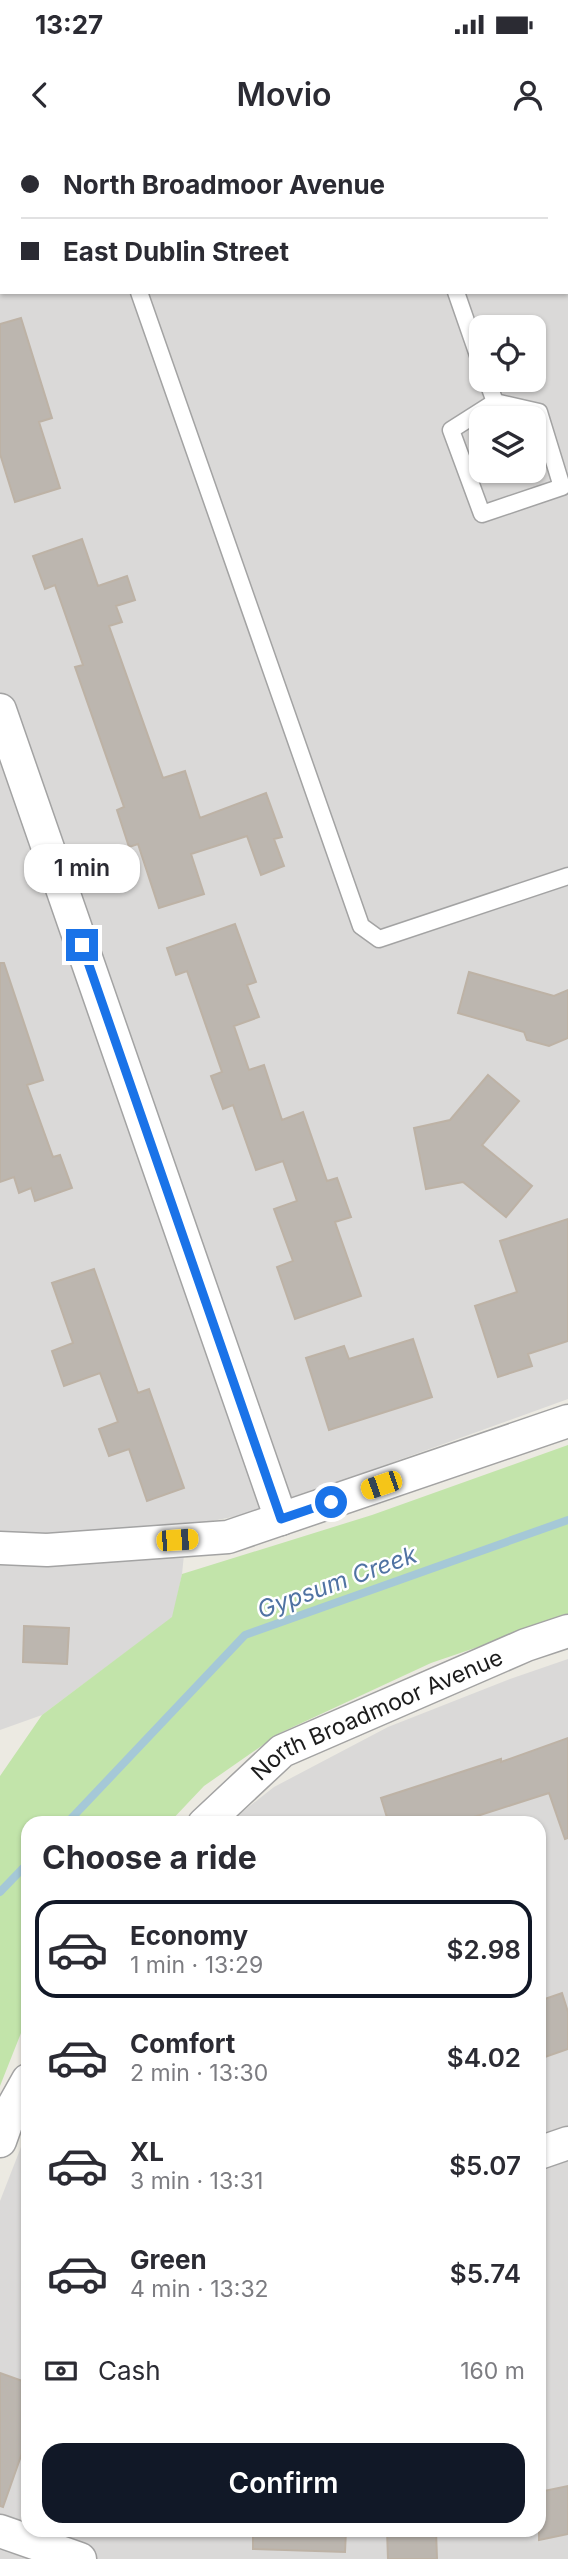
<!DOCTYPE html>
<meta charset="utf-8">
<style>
body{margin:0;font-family:Inter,sans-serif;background:#f2f2f3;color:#2b2b33;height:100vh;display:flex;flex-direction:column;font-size:26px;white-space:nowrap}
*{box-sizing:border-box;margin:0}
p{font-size:23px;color:#7c7c81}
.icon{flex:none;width:38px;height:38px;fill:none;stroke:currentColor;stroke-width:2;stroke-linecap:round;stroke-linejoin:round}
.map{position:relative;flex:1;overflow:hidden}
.details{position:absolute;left:21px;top:1676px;width:525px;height:721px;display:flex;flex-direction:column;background:#fff;border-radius:21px;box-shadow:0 2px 5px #0004}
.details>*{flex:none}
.hud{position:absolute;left:0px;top:0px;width:569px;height:154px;box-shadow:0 2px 5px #0004;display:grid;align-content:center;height:154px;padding:0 21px;background:#fff}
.fabs{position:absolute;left:469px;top:175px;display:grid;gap:14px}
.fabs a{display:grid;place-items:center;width:77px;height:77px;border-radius:14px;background:#fff;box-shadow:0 2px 5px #0004;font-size:35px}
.end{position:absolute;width:32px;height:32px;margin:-16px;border:9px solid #1a73e8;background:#fff;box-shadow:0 0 0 4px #fff}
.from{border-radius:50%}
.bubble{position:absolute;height:49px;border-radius:21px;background:#fff;box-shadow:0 2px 5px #0004;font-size:23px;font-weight:600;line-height:49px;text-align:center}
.car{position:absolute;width:21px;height:42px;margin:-21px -10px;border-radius:9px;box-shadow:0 0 5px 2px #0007;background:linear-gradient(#f5c518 24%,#345 0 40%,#f5c518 0 76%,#345 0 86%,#f5c518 0)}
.hud b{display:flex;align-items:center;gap:24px;height:66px;font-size:26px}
.hud b+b{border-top:2px solid #e1e1e2}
.hud i{width:18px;height:18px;background:#2b2b33}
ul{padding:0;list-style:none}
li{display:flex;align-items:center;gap:21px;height:98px;margin:0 14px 10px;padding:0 7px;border:4px solid transparent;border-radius:21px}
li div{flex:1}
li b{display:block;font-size:26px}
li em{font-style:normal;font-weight:600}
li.selected{border-color:#111827}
li>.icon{width:63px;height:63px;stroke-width:1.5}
h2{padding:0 21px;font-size:32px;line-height:84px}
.pay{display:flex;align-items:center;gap:18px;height:77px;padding:0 21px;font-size:26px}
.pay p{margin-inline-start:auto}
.button{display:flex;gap:14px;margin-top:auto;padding:14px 21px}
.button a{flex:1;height:80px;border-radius:21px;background:#111827;color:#fff;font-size:28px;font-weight:600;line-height:80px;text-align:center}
.status{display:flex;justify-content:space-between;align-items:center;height:49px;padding:0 35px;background:#fff;direction:ltr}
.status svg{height:19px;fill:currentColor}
header{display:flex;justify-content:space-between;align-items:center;height:91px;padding:0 21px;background:#fff;font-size:32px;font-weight:600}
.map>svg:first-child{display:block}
.residential{fill:#dad9d8;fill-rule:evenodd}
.grass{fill:#c2e4aa}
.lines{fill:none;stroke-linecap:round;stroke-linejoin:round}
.stream{stroke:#a5c8d7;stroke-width:8}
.building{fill:#bcb6af;stroke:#bdb2a5;stroke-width:2}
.service-casing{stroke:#a3a3a3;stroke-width:19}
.minor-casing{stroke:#a3a3a3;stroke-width:35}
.service{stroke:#fff;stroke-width:16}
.minor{stroke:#fff;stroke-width:32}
.route{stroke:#1a73e8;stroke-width:9}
.labels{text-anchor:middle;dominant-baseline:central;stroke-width:5;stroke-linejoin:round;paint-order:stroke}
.street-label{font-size:23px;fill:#1c1c1c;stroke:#fff}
.water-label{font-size:24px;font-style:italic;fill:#5073a3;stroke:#fff}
</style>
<div class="status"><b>13:27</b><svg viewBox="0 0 49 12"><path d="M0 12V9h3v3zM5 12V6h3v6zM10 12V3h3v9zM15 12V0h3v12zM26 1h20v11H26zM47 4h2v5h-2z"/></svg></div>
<header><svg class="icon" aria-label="back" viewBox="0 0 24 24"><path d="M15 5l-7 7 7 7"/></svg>Movio<svg class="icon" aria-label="person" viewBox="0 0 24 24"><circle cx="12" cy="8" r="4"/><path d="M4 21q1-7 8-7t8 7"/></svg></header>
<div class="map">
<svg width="568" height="2419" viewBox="0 0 568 2419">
<rect width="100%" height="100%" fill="#eceae2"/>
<path class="residential" d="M0,0h568v1259l-316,114 -65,13 -5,48 -9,43 -131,98 -42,15zM2,2h565v150h-565zM481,187h53v53h-53zM481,278h53v53h-53z
M568,1519v900h-568v-358l28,-72v401h511v-706l-311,-1 46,-36 114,-60 122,-48z"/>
<path class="grass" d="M568,1305v171l-137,47 -151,70 -76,53 -35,37 -141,1v197l-7,12 -21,53v-310l42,-61 130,-98 10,-43 190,-59z"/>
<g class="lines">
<path class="stream" d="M66,1684l179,-189 323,-115
M0,1752l28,-29"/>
</g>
<path class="building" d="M21,178l31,100 -13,4 21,66 -45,14 -15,-48v-130z
M82,399l16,47 29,-10 8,24 -19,6 6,16 -13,4 54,152 22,-7 15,47 66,-25 16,44 -8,2 10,27 -23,9 -14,-39 -56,18 13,40 -45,14 -21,-64 -9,3 -12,-37 7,-3 -49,-140 8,-2 -28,-80 -10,4 -12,-33z
M235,784l21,58 -9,3 12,32 -25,9 15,44 15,-5 18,55 21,-8 24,69 10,-3 14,39 -16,5 26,74 -66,23 -18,-52 16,-6 -19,-52 23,-8 -14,-40 -27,9 -23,-65 -10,4 -12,-33 11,-4 -35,-101 -11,4 -9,-27z
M0,823h4l39,117 -16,5 26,72 7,-2 12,33 -37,13 -4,-13 -12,5 -5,-16 -14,5z
M469,832l85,24 14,-6v48l-19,8 -22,-6 -3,-8 -66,-19z
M488,935l31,26 -37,44 50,41 -26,31 -43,-35 -37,7 -12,-61 36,-8z
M568,1079v122l-40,13 4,12 -34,11 -23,-71 42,-14 -17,-51z
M94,1129l44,124 11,-4 35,99 -37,13 -18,-52 -20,7 -10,-27 19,-7 -18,-49 -36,13 -12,-35 21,-8 -21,-60z
M413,1199l19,58 -103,33 -23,-72 38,-12 5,13z
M24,1486l45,2 -2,36 -44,-2z
M568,1598v100l-3,1 -16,-46 -75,24 2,7h-87l-8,-26 120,-39v3z
M562,1853l6,19v37l-29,10v-58z
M0,2233l28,10v53l-25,71 -3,-1z
M568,2346v48l-29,6v-48z
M253,2390h93l-1,22 -92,-3z
M387,2390h49l1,29h-49z"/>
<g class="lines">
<g class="service-casing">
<path id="service" d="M85,0l1,2
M403,0v2
M139,152l222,634 18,13 189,-63
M456,152l25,72
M487,240l8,22
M495,262l44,10 23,75 -80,27 -31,-84z"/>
</g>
<g class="minor-casing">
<g id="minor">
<path d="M0,570l281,809"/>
<path d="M0,1408l47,2 181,-13 340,-116"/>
<path id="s1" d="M204,1684l78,-73 244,-106 42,-14"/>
<path d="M0,2001l11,-31 17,-30"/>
<path d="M539,2013l29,-10"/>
<path d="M0,2391l80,28"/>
</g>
</g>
<use href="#service" class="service"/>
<use href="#minor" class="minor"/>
</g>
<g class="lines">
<path class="route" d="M82,805l199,574 50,-17"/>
</g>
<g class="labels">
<g class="street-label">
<text stroke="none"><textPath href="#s1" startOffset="208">North Broadmoor Avenue</textPath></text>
</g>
<g class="water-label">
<text transform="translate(337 1442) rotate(-20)">Gypsum Creek</text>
</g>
</g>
</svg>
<div class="fabs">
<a><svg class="icon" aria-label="locate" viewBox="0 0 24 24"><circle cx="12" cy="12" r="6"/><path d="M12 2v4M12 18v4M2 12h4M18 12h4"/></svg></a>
<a><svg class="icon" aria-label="layers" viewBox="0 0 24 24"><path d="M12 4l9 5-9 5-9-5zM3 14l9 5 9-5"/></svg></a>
</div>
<i class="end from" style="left:331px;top:1362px"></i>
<i class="end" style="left:82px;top:805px"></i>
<div class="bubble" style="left:24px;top:704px;width:116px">1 min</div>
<i class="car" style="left:381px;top:1345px;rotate:251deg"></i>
<i class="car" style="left:177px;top:1400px;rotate:86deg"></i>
<div class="hud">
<b><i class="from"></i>North Broadmoor Avenue</b>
<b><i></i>East Dublin Street</b>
</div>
<section class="details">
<h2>Choose a ride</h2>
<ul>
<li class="selected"><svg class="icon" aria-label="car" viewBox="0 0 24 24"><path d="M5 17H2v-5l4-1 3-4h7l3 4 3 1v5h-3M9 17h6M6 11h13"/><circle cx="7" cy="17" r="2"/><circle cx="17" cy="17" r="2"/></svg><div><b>Economy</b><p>1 min · 13:29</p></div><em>$2.98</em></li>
<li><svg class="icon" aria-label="car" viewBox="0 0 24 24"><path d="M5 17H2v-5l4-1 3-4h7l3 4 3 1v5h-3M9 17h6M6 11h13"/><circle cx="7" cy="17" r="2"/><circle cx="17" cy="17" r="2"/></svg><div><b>Comfort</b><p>2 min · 13:30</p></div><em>$4.02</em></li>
<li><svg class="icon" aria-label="car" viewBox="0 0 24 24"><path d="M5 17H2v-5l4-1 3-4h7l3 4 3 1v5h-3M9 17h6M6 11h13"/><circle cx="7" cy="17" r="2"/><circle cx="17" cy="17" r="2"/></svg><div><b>XL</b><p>3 min · 13:31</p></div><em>$5.07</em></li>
<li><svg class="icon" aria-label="car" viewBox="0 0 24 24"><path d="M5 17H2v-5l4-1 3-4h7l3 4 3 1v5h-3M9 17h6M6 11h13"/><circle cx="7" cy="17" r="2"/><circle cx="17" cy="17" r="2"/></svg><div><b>Green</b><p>4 min · 13:32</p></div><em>$5.74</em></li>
</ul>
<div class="pay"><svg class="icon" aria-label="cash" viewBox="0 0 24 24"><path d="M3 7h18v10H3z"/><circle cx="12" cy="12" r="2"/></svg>Cash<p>160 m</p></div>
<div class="button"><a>Confirm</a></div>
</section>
</div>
